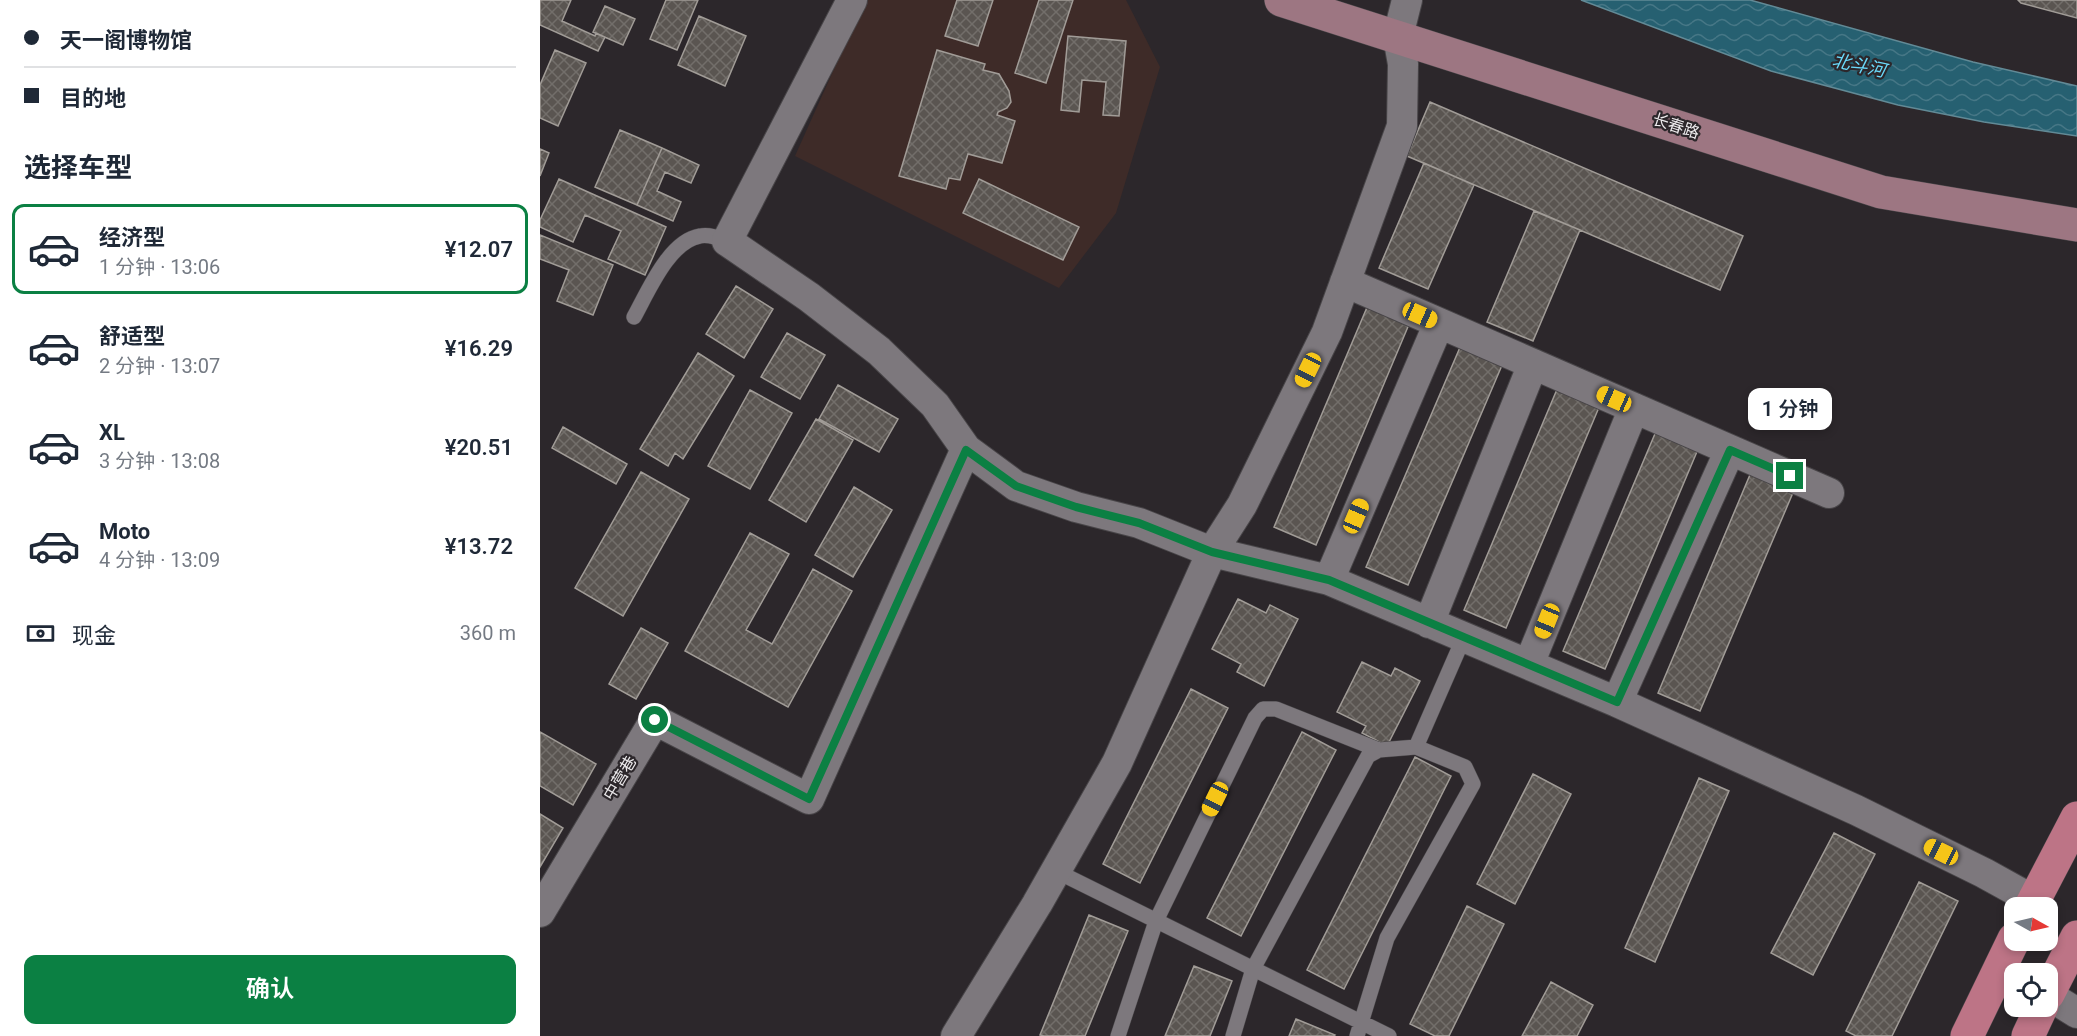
<!DOCTYPE html>
<html lang="zh">
<meta charset="utf-8">
<style>
body{margin:0;font-family:Roboto,"Noto Sans SC",sans-serif;background:#f6f6f7;color:#1f2937;height:100vh;display:flex;flex-direction:column;font-size:22px;white-space:nowrap}
*{box-sizing:border-box;margin:0}
p{font-size:20px;color:#747a83}
.icon{flex:none;width:33px;height:33px;fill:none;stroke:currentColor;stroke-width:2;stroke-linecap:round;stroke-linejoin:round}
.map{position:relative;flex:1;overflow:hidden}
.side{display:flex;flex-direction:column;background:#fff;width:540px}
.side>*{flex:none}
.top-card{display:grid;align-content:center;height:132px;padding:0 24px;background:#fff}
.needle{width:39px;rotate:98deg}
.tools{position:absolute;left:1464px;top:897px;display:grid;gap:12px}
.tools a{display:grid;place-items:center;width:54px;height:54px;border-radius:12px;background:#fff;box-shadow:0 3px 9px #0003;font-size:30px}
.end{position:absolute;width:27px;height:27px;margin:-14px;border:8px solid #0b8043;background:#fff;box-shadow:0 0 0 3px #fff}
.from{border-radius:50%}
.bubble{position:absolute;height:42px;border-radius:12px;background:#fff;box-shadow:0 3px 9px #0003;font-size:20px;font-weight:600;line-height:42px;text-align:center}
.car{position:absolute;width:18px;height:36px;margin:-18px -9px;border-radius:8px;box-shadow:0 0 4px 2px #0007;background:linear-gradient(#f5c518 24%,#345 0 40%,#f5c518 0 76%,#345 0 86%,#f5c518 0)}
.top-card b{display:flex;align-items:center;gap:21px;height:57px;font-size:22px}
.top-card b+b{border-top:2px solid #e0e1e3}
.top-card i{width:15px;height:15px;background:#1f2937}
ul{padding:0;list-style:none}
li{display:flex;align-items:center;gap:18px;height:90px;margin:0 12px 9px;padding:0 12px;border:3px solid transparent;border-radius:12px}
li div{flex:1}
li b{display:block;font-size:22px}
li em{font-style:normal;font-weight:600}
li.active{border-color:#0b8043}
li>.icon{width:54px;height:54px;stroke-width:1.5}
h2{padding:0 24px;font-size:27px;line-height:72px}
.pay{display:flex;align-items:center;gap:15px;height:66px;padding:0 24px;font-size:22px}
.pay p{margin-inline-start:auto}
.button{display:flex;gap:12px;margin-top:auto;padding:12px 24px}
.button a{flex:1;height:69px;border-radius:12px;background:#0b8043;color:#fff;font-size:24px;font-weight:600;line-height:69px;text-align:center}
main{display:flex;flex:1;min-height:0}
.map>svg:first-child{display:block}
.education{fill:#3e2b28}
.water{fill:url(#water-waves);stroke:#628a96;stroke-width:1.5}
.building{fill:url(#building-cross-hatch);stroke:#a19c97;stroke-width:1.5}
.lines{fill:none;stroke-linecap:round;stroke-linejoin:round}
.lane-casing{stroke:#484548;stroke-width:16}
.street-casing{stroke:#484548;stroke-width:32}
.secondary-casing{stroke:#484548;stroke-width:34}
.primary-casing{stroke:#484548;stroke-width:34}
.lane{stroke:#7d787d;stroke-width:15}
.street{stroke:#7d787d;stroke-width:30}
.secondary{stroke:#9d7682;stroke-width:33}
.primary{stroke:#bd7486;stroke-width:33}
.route{stroke:#0b8043;stroke-width:8}
.labels{text-anchor:middle;dominant-baseline:central;stroke-width:4.5;stroke-linejoin:round;paint-order:stroke}
.street-label{font-size:16px;fill:#eeecee;stroke:#2c272b}
.water-label{font-size:18px;font-style:italic;fill:#6ad9fa;stroke:#2c272b}
</style>
<main>
<section class="side">
<div class="top-card">
<b><i class="from"></i>天一阁博物馆</b>
<b><i></i>目的地</b>
</div>
<h2>选择车型</h2>
<ul>
<li class="active"><svg class="icon" aria-label="car" viewBox="0 0 24 24"><path d="M5 17H2v-5l4-1 3-4h7l3 4 3 1v5h-3M9 17h6M6 11h13"/><circle cx="7" cy="17" r="2"/><circle cx="17" cy="17" r="2"/></svg><div><b>经济型</b><p>1 分钟 · 13:06</p></div><em>¥12.07</em></li>
<li><svg class="icon" aria-label="car" viewBox="0 0 24 24"><path d="M5 17H2v-5l4-1 3-4h7l3 4 3 1v5h-3M9 17h6M6 11h13"/><circle cx="7" cy="17" r="2"/><circle cx="17" cy="17" r="2"/></svg><div><b>舒适型</b><p>2 分钟 · 13:07</p></div><em>¥16.29</em></li>
<li><svg class="icon" aria-label="car" viewBox="0 0 24 24"><path d="M5 17H2v-5l4-1 3-4h7l3 4 3 1v5h-3M9 17h6M6 11h13"/><circle cx="7" cy="17" r="2"/><circle cx="17" cy="17" r="2"/></svg><div><b>XL</b><p>3 分钟 · 13:08</p></div><em>¥20.51</em></li>
<li><svg class="icon" aria-label="car" viewBox="0 0 24 24"><path d="M5 17H2v-5l4-1 3-4h7l3 4 3 1v5h-3M9 17h6M6 11h13"/><circle cx="7" cy="17" r="2"/><circle cx="17" cy="17" r="2"/></svg><div><b>Moto</b><p>4 分钟 · 13:09</p></div><em>¥13.72</em></li>
</ul>
<div class="pay"><svg class="icon" aria-label="cash" viewBox="0 0 24 24"><path d="M3 7h18v10H3z"/><circle cx="12" cy="12" r="2"/></svg>现金<p>360 m</p></div>
<div class="button"><a>确认</a></div>
</section>
<div class="map">
<svg width="1537" height="1036" viewBox="0 0 1537 1036">
<defs>
<pattern id="water-waves" width="16" height="10" patternUnits="userSpaceOnUse" patternTransform="scale(1.5)"><rect width="16" height="10" fill="#266071"/><path d="M0 5q4-4 8 0t8 0" fill="none" stroke="#467786"/></pattern>
<pattern id="building-cross-hatch" width="8" height="8" patternUnits="userSpaceOnUse" patternTransform="scale(1.5)"><rect width="8" height="8" fill="#5a5551"/><path d="M0 0l8 8M0 8l8-8" fill="none" stroke="#726e6a"/></pattern>
</defs>
<rect width="100%" height="100%" fill="#2c272b"/>
<path class="education" d="M325,0h261l34,67 -44,146 -57,75 -264,-132z"/>
<path class="water" d="M1041,0h169l223,62 104,24v50l-93,-14 -86,-17 -127,-34z"/>
<path class="building" d="M0,0h31l-9,21 33,15 1,-3 9,4 -7,14 -58,-26z
M126,0h32l-21,50 -27,-11z
M417,0h36l-15,46 -33,-10z
M499,0h34l-27,83 -31,-10z
M1478,0h59v18l-56,-15z
M65,6l30,13 -12,26 -30,-13z
M159,16l47,20 -21,50 -47,-21z
M528,36l58,5 -7,75 -16,-1 3,-33 -24,-2 -3,32 -18,-2z
M15,50l31,13 -28,63 -18,-8v-33z
M397,50l48,14 -2,6 16,4 10,17 2,11 -4,6 -9,4 -1,3 18,6 -13,42 -34,-9 -8,26 -11,-2 -3,11 -47,-13z
M890,102l313,134 -23,54 -313,-134z
M80,130l42,18 -25,57 -42,-18z
M122,148l37,17 -8,18 -26,-11 -8,19 24,11 -8,19 -36,-16z
M0,149l9,4 -9,23z
M884,163l50,22 -46,104 -49,-21z
M19,179l107,48 -21,48 -37,-16 13,-28 -36,-16 -12,27 -33,-15v-7z
M439,179l100,48 -16,33 -100,-47z
M994,211l46,19 -47,111 -46,-19z
M0,235l73,30 -20,50 -36,-14 12,-31 -29,-11z
M196,286l37,23 -29,49 -38,-24z
M828,305l42,17 -94,223 -42,-18z
M247,333l38,22 -25,44 -39,-22z
M921,345l42,18 -95,222 -42,-18z
M158,353l36,23 -51,83 -8,-6 -7,13 -28,-17z
M298,385l60,34 -19,33 -60,-33z
M1018,387l42,18 -94,223 -42,-18z
M210,390l42,23 -42,76 -42,-23z
M276,419l37,21 -47,82 -37,-22z
M23,427l64,37 -11,20 -64,-36z
M1117,429l42,18 -94,222 -42,-18z
M1212,470l43,18 -95,223 -42,-18z
M101,472l48,27 -66,117 -48,-28z
M314,487l38,23 -39,67 -38,-22z
M210,533l39,21 -43,76 26,14 41,-75 39,22 -64,116 -103,-56z
M698,599l28,14 4,-8 28,14 -34,67 -27,-14 4,-8 -29,-15z
M101,628l27,15 -32,56 -27,-15z
M822,662l29,14 4,-8 25,13 -33,65 -25,-13 4,-7 -29,-14z
M651,689l37,19 -88,175 -37,-19z
M0,732l56,32 -23,41 -33,-19z
M762,732l34,18 -95,186 -34,-18z
M875,757l36,19 -107,213 -37,-19z
M993,774l38,20 -56,110 -38,-20z
M1159,778l30,13 -74,171 -30,-14z
M0,814l23,14 -23,39z
M1294,833l41,21 -62,121 -42,-22z
M1379,882l39,19 -66,135h-36l-10,-5z
M927,906l37,18 -55,112h-14l-25,-12z
M549,915l39,16 -43,105h-41l-4,-1z
M654,966l38,15 -22,55h-45z
M1011,982l42,23 -16,31h-55z
M756,1019l39,16 -1,1h-45z"/>
<g class="lines">
<g class="lane-casing">
<path id="lane" d="M94,317c14,-25 35,-76 66,-81 9,-2 19,2 27,5
M876,747l48,-110
M516,871l333,165
M578,1036l38,-115 99,-203 8,-9h13l103,41
M693,1036l20,-67 115,-213 11,-6 37,-3 49,20 8,17 -86,154 -30,98"/>
</g>
<g class="street-casing">
<path id="street" d="M312,0l-125,241 82,56 70,54 56,54 31,44 50,37 60,21 63,16 73,29 117,28 288,122 239,108 128,63 49,27
M805,282l484,211
M789,580l110,-257
M889,623l104,-259
M989,664l105,-256
M1077,702l113,-252
M0,912l115,-192 154,79 157,-350
M1508,995l29,18
M416,1036l81,-132 80,-141 95,-211 30,-47 85,-173 75,-206 1,-62 -5,-28 9,-36"/>
</g>
<g class="secondary-casing">
<path id="secondary" d="M741,0l600,192 196,33"/>
</g>
<g class="primary-casing">
<path id="primary" d="M1490,908l47,-90
M1508,994l29,-57
M1427,1036l47,-97
M1488,1036l14,-30"/>
</g>
<use href="#lane" class="lane"/>
<use href="#street" class="street"/>
<use href="#secondary" class="secondary"/>
<use href="#primary" class="primary"/>
</g>
<g class="lines">
<path class="route" d="M115,720l154,79 157,-349 50,36 60,21 63,16 73,29 117,28 288,122 113,-252 60,26"/>
</g>
<g class="labels">
<g class="street-label">
<text transform="translate(1136 126) rotate(18)">长春路</text>
<text transform="translate(80 778) rotate(-59)">中营巷</text>
</g>
<g class="water-label">
<text transform="translate(1319 65) rotate(12)">北斗河</text>
</g>
</g>
</svg>
<div class="tools">
<a><svg class="needle" viewBox="-14 -14 28 28"><path d="M0-13l5 13h-10z" fill="#e53935"/><path d="M0 13l5-13h-10z" fill="#747a83"/></svg></a>
<a><svg class="icon" aria-label="locate" viewBox="0 0 24 24"><circle cx="12" cy="12" r="6"/><path d="M12 2v4M12 18v4M2 12h4M18 12h4"/></svg></a>
</div>
<i class="end from" style="left:115px;top:720px"></i>
<i class="end" style="left:1250px;top:476px"></i>
<div class="bubble" style="left:1208px;top:388px;width:84px">1 分钟</div>
<i class="car" style="left:880px;top:315px;rotate:114deg"></i>
<i class="car" style="left:768px;top:370px;rotate:206deg"></i>
<i class="car" style="left:1074px;top:399px;rotate:294deg"></i>
<i class="car" style="left:816px;top:516px;rotate:23deg"></i>
<i class="car" style="left:1007px;top:621px;rotate:202deg"></i>
<i class="car" style="left:675px;top:799px;rotate:206deg"></i>
<i class="car" style="left:1401px;top:852px;rotate:296deg"></i>
</div>
</main>
